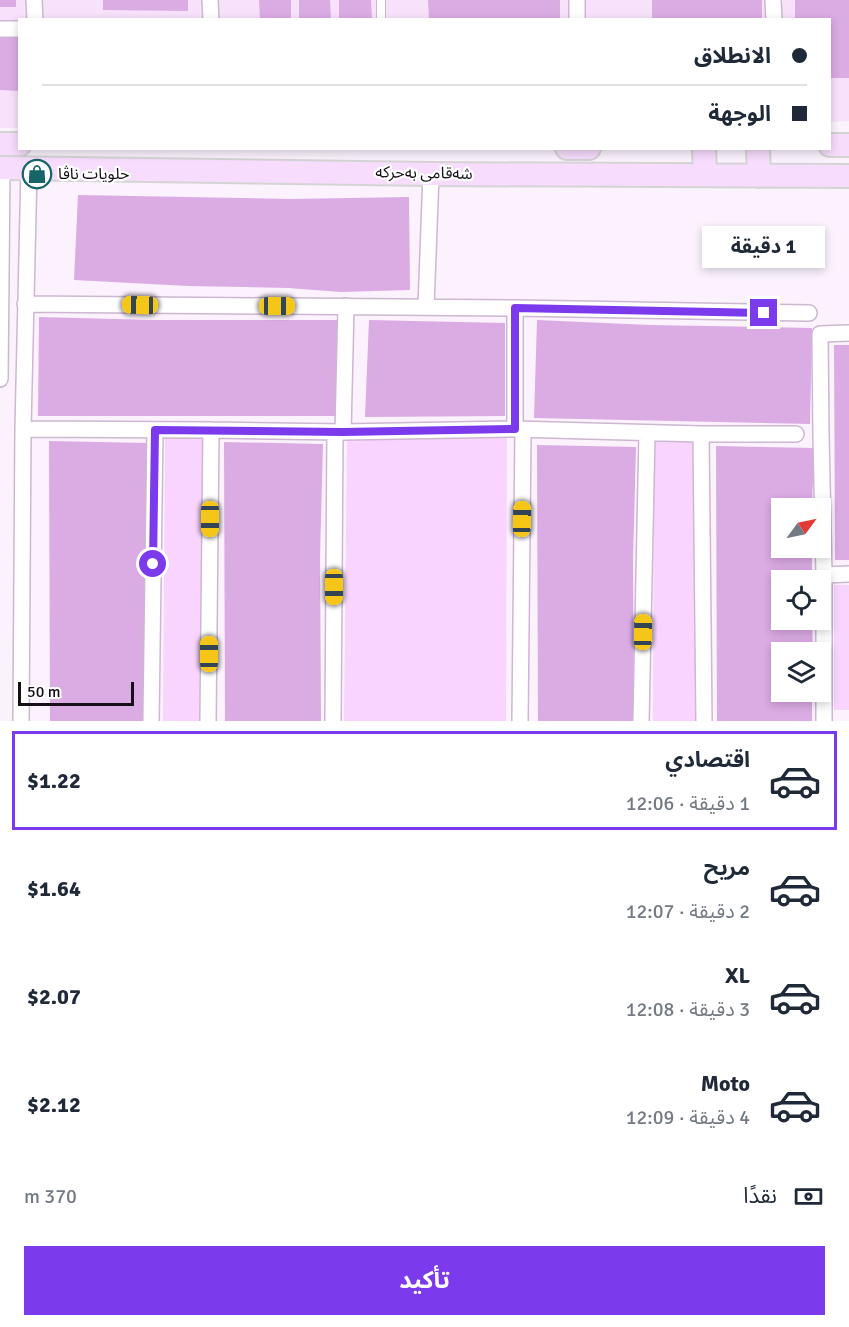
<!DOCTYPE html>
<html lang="ar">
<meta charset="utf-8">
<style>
body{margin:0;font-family:Signika,"Noto Sans Arabic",sans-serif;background:#f6f6f7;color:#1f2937;direction:rtl;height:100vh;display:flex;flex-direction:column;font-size:22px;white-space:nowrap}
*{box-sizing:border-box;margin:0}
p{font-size:20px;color:#747a83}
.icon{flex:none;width:33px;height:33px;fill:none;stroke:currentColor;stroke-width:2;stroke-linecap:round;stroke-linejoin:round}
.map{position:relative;height:721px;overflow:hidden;direction:ltr}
.drawer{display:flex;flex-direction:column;background:#fff;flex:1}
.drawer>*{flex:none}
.top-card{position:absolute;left:18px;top:18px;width:813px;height:132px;border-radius:0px;box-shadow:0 3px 9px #0003;direction:rtl;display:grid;align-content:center;height:132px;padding:0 24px;background:#fff}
.needle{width:39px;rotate:57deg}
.buttons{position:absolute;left:771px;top:498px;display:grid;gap:12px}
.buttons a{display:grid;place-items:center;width:60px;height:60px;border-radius:0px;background:#fff;box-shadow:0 3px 9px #0003;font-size:30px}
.scale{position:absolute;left:18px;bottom:15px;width:116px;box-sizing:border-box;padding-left:6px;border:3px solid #160f18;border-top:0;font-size:16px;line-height:21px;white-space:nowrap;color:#160f18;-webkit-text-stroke:4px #fff;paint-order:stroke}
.end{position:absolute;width:27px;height:27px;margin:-14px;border:8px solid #7c3aed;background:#fff;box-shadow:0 0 0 3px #fff}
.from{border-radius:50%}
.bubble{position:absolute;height:42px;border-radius:0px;background:#fff;box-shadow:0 3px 9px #0003;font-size:20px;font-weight:700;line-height:42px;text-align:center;direction:rtl}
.car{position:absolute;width:18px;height:36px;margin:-18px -9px;border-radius:8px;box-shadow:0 0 4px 2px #0007;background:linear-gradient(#f5c518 24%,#345 0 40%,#f5c518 0 76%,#345 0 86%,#f5c518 0)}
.top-card b{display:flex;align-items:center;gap:21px;height:57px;font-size:22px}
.top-card b+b{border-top:2px solid #e0e1e3}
.top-card i{width:15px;height:15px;background:#1f2937}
ul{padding:10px 0 0;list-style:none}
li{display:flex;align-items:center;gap:18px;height:99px;margin:0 12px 9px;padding:0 12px;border:3px solid transparent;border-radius:0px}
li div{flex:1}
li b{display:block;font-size:22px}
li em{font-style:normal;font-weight:700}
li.active{border-color:#7c3aed}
li>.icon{width:54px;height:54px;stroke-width:1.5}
.pay{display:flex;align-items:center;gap:15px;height:66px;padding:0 24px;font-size:22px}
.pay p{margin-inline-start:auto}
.button{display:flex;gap:12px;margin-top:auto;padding:12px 24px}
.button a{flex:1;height:69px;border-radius:0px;background:#7c3aed;color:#fff;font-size:24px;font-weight:700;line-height:69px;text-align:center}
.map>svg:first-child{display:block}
.built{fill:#f7e1fb}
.green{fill:#f8d4fe}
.building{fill:#dbabe4}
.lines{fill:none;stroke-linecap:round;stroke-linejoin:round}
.service-casing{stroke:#cdb7d1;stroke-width:10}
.minor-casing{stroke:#cdb7d1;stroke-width:18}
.primary-casing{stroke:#d5d4d5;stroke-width:26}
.service{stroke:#fff;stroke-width:8}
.minor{stroke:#fff;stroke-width:15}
.primary{stroke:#f7dcfd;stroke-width:22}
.route{stroke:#7c3aed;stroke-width:8}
.labels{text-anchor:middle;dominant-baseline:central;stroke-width:4.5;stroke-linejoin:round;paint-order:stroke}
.street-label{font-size:16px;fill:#160f18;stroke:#fff}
.poi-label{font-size:16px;fill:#160f18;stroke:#fff;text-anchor:start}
</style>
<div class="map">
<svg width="849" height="721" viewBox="0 0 849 721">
<rect width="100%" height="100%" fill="#fbf2fd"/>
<path class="built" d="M0,0h849v121l-19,1v-102h-810l-1,108h-19z"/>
<path class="green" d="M165,437l38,1 -2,283h-38z
M654,437l42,1 -1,283h-42z
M347,438h160l-1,283h-162z
M834,585h15v125h-15z"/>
<path class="building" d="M0,0h16v7h-16z
M103,0h85v11l-85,-1z
M259,0h32v20h-31z
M299,0h31l1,20h-32z
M339,0h32l1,20h-33z
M428,0h132v20h-131z
M652,0h110v20h-110z
M795,0h54v78h-19v-58h-35z
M0,33h20v58l-20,-1z
M78,195l212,4 119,-2 1,93 -69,2 -53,-4 -100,-2 -114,-6z
M39,317l113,3h186v96h-300z
M369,320l136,3v93l-140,1z
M537,320l113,5 162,3 -2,96 -276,-6z
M834,345h15v215h-14z
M49,441l98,2 -2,113 1,165h-96z
M224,442l99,2 -3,113 1,164h-96z
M537,445l99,2 -3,113 1,161h-96z
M716,446l98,2 -2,60h-30v40h30v32h-30v40h30l1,32h-31v40h30v29h-95z"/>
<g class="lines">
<g class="service-casing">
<path id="service" d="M381,20v-20"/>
</g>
<g class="minor-casing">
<path id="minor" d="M34,0l1,20
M210,0l1,20
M577,0v20
M773,0l1,20
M0,29h20
M25,304l490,4 294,5
M426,307l5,-133
M0,379l2,-211
M23,429l188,1 132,2 172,-3 186,5h95
M515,429v-121
M343,432l3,-126
M701,434l3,287
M824,575l25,-1
M21,721l2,-292 6,-260
M151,721l4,-291
M208,721l3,-291
M333,721l2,-289
M520,721l3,-291
M641,721l6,-288
M824,721v-146l-3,-140 -1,-101 29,-1"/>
</g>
<g class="primary-casing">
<path id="primary" d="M0,144h20
M830,145h19
M567,148h22
M704,148l1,27
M758,148l1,28
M0,168l431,6 418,2"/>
</g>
<use href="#service" class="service"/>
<use href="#minor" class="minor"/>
<use href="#primary" class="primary"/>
</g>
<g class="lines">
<path class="route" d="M153,564l2,-134 188,2 172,-3v-121l249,5"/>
</g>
<defs>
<g id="shop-ring" transform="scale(1.5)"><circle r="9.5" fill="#fff" stroke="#166569" stroke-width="1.5"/><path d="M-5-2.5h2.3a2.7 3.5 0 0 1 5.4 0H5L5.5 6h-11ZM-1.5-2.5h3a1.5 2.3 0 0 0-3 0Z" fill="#166569"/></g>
</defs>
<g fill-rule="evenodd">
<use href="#shop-ring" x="37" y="174"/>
</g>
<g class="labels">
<g class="street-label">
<text transform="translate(424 173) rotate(1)">شەقامی بەحرکە</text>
</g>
<g class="poi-label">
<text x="58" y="174">حلويات ناڤا</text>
</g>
</g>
</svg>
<div class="buttons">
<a><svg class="needle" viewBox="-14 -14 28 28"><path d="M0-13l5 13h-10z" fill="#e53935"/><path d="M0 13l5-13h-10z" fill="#747a83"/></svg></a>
<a><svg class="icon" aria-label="locate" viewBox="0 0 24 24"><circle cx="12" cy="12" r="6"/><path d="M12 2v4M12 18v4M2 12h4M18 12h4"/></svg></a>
<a><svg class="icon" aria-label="layers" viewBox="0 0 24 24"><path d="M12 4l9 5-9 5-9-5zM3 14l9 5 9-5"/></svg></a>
</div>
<div class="scale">50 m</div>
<i class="end from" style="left:153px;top:564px"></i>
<i class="end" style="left:764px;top:313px"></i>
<div class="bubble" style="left:702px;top:226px;width:123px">1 دقيقة</div>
<i class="car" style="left:140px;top:305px;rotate:271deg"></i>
<i class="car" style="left:277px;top:306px;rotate:90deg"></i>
<i class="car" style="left:210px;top:519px;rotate:180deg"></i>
<i class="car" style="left:522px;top:519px;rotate:1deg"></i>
<i class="car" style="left:334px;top:587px;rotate:180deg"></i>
<i class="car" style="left:643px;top:632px;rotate:1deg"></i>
<i class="car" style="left:209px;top:654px;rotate:0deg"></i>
<div class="top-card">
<b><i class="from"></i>الانطلاق</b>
<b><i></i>الوجهة</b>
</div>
</div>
<section class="drawer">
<ul>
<li class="active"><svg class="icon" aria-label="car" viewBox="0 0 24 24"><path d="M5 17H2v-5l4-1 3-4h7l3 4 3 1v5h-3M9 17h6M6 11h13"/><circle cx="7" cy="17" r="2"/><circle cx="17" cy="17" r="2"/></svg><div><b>اقتصادي</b><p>1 دقيقة · 12:06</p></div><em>$1.22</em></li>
<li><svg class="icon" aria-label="car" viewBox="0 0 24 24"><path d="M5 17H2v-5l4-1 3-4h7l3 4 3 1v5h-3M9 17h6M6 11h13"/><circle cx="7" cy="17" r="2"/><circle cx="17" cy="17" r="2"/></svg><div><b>مريح</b><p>2 دقيقة · 12:07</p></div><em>$1.64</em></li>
<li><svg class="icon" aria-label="car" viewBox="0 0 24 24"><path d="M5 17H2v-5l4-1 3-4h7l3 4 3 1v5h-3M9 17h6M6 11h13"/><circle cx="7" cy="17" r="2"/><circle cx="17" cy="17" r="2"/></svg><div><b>XL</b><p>3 دقيقة · 12:08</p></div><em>$2.07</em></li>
<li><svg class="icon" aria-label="car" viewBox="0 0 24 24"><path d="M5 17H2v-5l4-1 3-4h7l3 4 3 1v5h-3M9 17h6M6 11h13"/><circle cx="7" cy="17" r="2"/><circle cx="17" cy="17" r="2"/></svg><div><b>Moto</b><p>4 دقيقة · 12:09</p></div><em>$2.12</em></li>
</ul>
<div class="pay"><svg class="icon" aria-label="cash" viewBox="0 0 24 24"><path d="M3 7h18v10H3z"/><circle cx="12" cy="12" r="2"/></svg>نقدًا<p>370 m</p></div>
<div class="button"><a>تأكيد</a></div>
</section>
